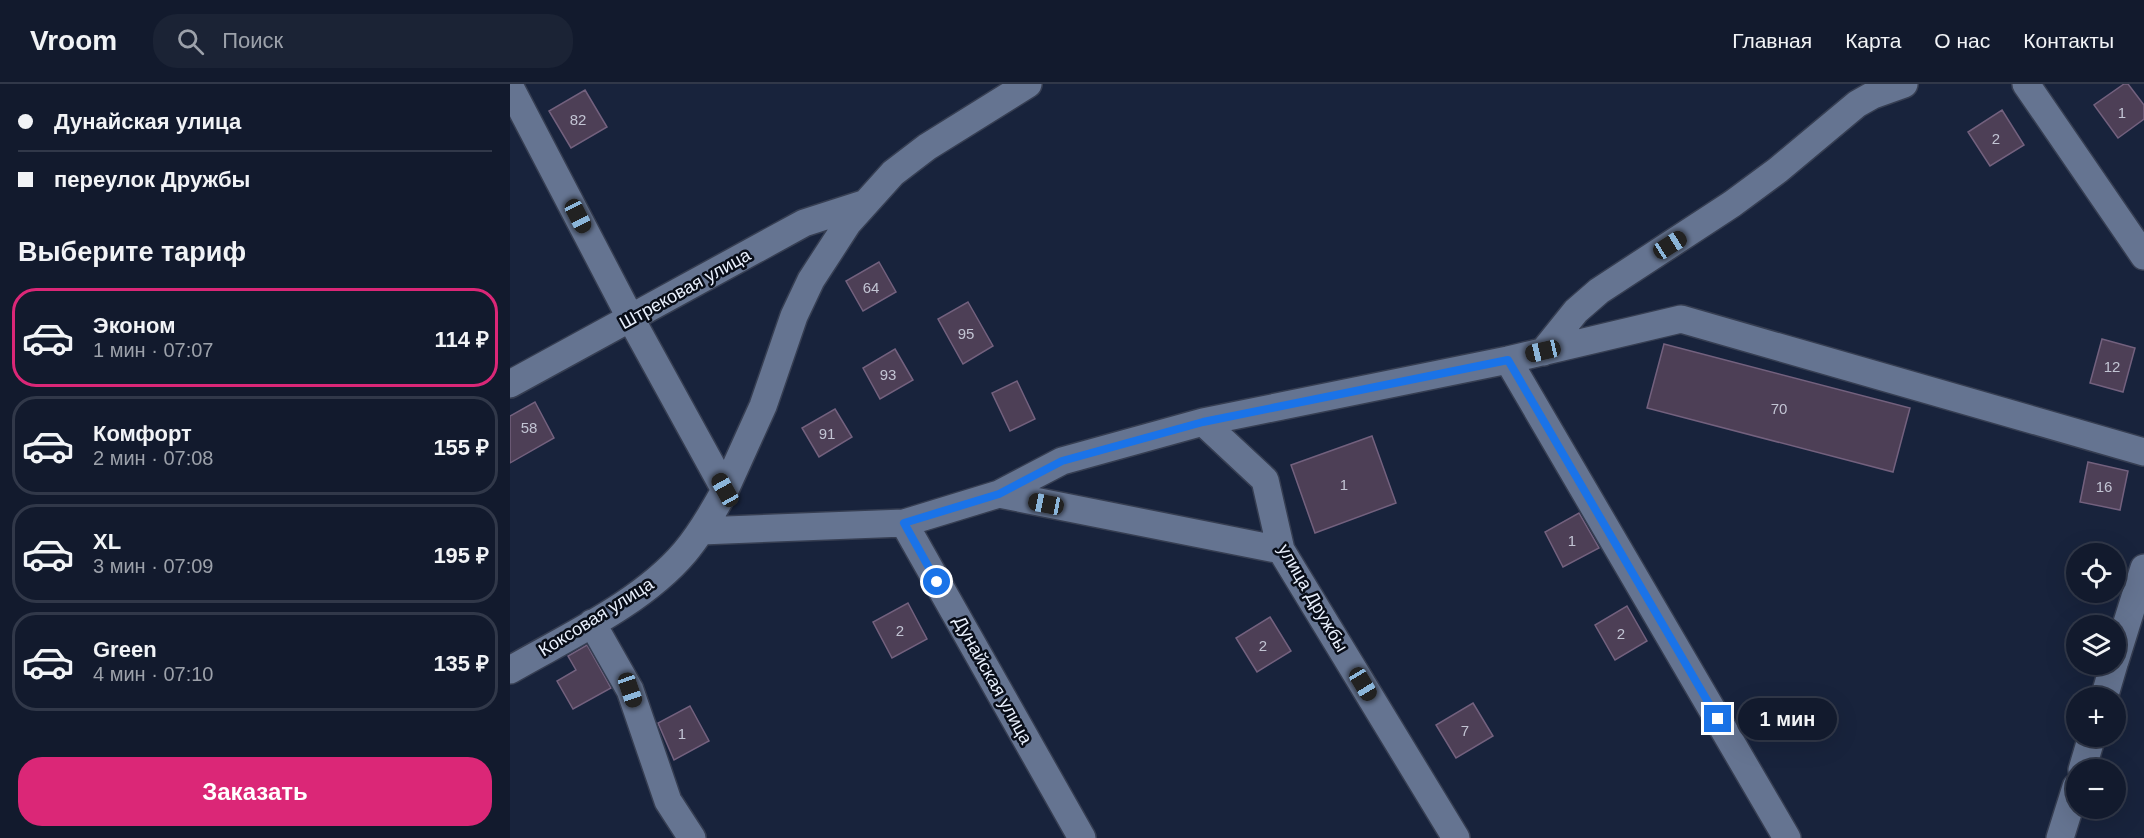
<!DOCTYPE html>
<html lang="ru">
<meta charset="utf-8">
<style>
body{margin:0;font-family:Arial,sans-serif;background:#1b2335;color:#f1f3f6;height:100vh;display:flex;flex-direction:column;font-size:22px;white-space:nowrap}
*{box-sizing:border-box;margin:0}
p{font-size:20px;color:#9ca1aa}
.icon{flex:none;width:33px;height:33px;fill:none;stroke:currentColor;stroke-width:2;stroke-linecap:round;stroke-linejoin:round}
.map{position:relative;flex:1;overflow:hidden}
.side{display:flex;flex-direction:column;background:#121a2d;width:510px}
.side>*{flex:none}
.guide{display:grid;align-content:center;height:132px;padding:0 18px;background:#121a2d}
.controls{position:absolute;left:1556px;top:459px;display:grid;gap:12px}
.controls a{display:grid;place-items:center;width:60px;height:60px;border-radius:50%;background:#121a2d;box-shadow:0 6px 24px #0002,0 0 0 2px #313849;font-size:30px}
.end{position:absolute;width:27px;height:27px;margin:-14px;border:8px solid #1a73e8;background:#fff;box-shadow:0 0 0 3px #fff}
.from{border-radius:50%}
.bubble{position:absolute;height:42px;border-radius:21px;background:#121a2d;box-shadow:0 6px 24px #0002,0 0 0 2px #313849;font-size:20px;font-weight:700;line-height:42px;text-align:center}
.car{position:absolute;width:18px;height:36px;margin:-18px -9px;border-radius:8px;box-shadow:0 0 4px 2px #0007;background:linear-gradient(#222 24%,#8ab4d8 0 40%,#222 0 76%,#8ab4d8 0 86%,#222 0)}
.guide b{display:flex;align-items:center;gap:21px;height:57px;font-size:22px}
.guide b+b{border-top:2px solid #313849}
.guide i{width:15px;height:15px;background:#f1f3f6}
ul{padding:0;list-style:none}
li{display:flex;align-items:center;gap:18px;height:99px;margin:0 12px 9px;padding:0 6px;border:3px solid #313849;border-radius:24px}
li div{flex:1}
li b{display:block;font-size:22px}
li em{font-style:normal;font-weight:700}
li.on{border-color:#db2777}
li>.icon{width:54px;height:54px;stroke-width:1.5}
h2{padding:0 18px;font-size:27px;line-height:72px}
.action{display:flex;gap:12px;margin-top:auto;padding:12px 18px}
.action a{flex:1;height:69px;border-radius:24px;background:#db2777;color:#fff;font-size:24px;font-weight:700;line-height:69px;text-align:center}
header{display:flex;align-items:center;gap:36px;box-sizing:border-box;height:84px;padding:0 30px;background:#121a2d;border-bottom:2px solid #313849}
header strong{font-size:28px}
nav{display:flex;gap:33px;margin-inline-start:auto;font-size:21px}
.search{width:420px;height:54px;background:#1b2335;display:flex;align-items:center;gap:15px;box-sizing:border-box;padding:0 21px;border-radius:24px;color:#9ca1aa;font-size:22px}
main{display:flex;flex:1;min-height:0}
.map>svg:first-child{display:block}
.building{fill:#4d3f56;stroke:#73617e;stroke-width:1.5}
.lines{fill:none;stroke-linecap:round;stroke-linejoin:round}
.minor-casing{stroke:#363e52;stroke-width:30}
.minor{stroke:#657491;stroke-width:27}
.route{stroke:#1a73e8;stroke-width:8}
.labels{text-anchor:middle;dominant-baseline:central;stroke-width:5;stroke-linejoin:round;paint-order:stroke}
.number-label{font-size:15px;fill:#c2c4d3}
.street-label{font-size:18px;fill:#e9f0fd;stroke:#080d18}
</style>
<header>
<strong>Vroom</strong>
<div class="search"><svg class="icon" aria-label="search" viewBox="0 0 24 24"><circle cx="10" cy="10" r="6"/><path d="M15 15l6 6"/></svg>Поиск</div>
<nav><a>Главная</a><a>Карта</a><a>О нас</a><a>Контакты</a></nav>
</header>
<main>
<section class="side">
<div class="guide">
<b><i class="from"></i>Дунайская улица</b>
<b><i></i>переулок Дружбы</b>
</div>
<h2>Выберите тариф</h2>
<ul>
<li class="on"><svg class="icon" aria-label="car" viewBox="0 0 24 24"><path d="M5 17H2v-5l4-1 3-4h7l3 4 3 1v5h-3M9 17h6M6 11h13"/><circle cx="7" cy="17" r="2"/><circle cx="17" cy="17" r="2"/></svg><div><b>Эконом</b><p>1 мин · 07:07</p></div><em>114 ₽</em></li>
<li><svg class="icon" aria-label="car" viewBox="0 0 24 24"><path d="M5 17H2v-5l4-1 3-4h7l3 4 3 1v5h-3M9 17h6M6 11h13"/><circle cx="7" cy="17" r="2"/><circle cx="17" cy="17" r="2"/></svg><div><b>Комфорт</b><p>2 мин · 07:08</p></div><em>155 ₽</em></li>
<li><svg class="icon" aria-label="car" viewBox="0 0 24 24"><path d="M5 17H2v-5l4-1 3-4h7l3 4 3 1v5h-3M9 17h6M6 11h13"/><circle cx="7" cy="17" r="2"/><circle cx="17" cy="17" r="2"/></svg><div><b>XL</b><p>3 мин · 07:09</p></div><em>195 ₽</em></li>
<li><svg class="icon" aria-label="car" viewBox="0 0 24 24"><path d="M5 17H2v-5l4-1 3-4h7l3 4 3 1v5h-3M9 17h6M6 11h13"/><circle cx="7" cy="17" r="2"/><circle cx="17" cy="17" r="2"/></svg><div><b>Green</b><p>4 мин · 07:10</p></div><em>135 ₽</em></li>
</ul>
<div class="action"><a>Заказать</a></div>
</section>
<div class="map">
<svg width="1634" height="754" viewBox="0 0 1634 754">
<rect width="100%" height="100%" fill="#18233c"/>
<path class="building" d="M1614,0h4l16,21v14l-26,19 -24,-33z
M75,6l22,37 -36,21 -22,-37z
M1492,26l22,35 -34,21 -22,-34z
M369,178l17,30 -33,19 -17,-30z
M458,218l25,44 -30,18 -25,-45z
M1592,255l33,9 -12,44 -33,-9z
M1154,260l246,64 -17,64 -246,-64z
M385,265l18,31 -33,19 -17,-31z
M507,297l18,38 -25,12 -18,-38z
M25,318l19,36 -44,25v-47z
M325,325l17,28 -33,20 -17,-29z
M862,352l24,67 -81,30 -24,-68z
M1578,378l40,9 -8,39 -40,-8z
M1069,429l20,35 -36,19 -18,-35z
M398,519l19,36 -35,19 -19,-36z
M1117,522l20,35 -32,19 -20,-35z
M760,533l21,34 -34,21 -21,-34z
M77,561l24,43 -38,21 -16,-28 19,-11 -8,-14z
M963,619l20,33 -37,22 -20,-33z
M180,622l19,35 -35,19 -16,-37z"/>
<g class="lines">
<g class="minor-casing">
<path id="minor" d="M1516,0l118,172
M0,3l121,232 94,171c-12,22 -24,43 -40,62 -43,51 -118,85 -175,118
M1033,268l33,-41 23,-20 133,-87 46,-34 79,-66 16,-9 31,-11
M998,276l279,478
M0,300l294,-161 59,-19
M693,338l305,-62 173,-41 463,133
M215,406l38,-84 31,-90 17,-36 37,-57 45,-50 34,-26 101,-63
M489,410l282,56
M394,439l178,315
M191,447l203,-8 95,-29 63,-33 141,-39 62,58 16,70 175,288
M82,539l38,67 38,111 24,37
M1605,577l29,-93
M1594,614l10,-34
M1572,686l10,-34
M1550,754l16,-51"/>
</g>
<use href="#minor" class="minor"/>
</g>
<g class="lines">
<path class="route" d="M427,498l-33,-59 95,-29 63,-33 141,-39 305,-62 210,359"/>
</g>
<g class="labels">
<g class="number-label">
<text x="1612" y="28">1</text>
<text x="68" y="35">82</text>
<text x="1486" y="54">2</text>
<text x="361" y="203">64</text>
<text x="456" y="249">95</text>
<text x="1602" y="282">12</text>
<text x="378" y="290">93</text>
<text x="1269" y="324">70</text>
<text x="19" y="343">58</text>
<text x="317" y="349">91</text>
<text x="834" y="400">1</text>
<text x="1594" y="402">16</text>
<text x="1062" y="456">1</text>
<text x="390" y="546">2</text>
<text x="1111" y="549">2</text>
<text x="753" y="561">2</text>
<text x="955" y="646">7</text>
<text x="172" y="649">1</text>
</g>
<g class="street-label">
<text transform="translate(175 205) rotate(-29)">Штрековая улица</text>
<text transform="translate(803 514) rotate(60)">улица Дружбы</text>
<text transform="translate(86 533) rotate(-32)">Коксовая улица</text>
<text transform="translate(483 596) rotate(61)">Дунайская улица</text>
</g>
</g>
</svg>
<div class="controls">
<a><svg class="icon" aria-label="locate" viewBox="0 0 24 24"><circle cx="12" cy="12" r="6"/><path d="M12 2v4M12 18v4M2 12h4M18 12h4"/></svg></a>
<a><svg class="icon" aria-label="layers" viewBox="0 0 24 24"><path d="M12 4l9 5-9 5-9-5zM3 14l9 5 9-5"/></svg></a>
<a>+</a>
<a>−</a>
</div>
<i class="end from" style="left:427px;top:498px"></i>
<i class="end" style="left:1208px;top:635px"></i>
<div class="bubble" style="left:1228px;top:614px;width:99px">1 мин</div>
<i class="car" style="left:68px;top:132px;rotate:153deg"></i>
<i class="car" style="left:1160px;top:161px;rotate:58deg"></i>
<i class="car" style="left:1033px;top:267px;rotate:257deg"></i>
<i class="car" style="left:215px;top:406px;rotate:331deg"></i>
<i class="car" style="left:536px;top:420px;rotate:281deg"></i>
<i class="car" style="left:853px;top:600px;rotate:149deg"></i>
<i class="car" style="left:120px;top:606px;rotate:161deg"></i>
</div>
</main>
